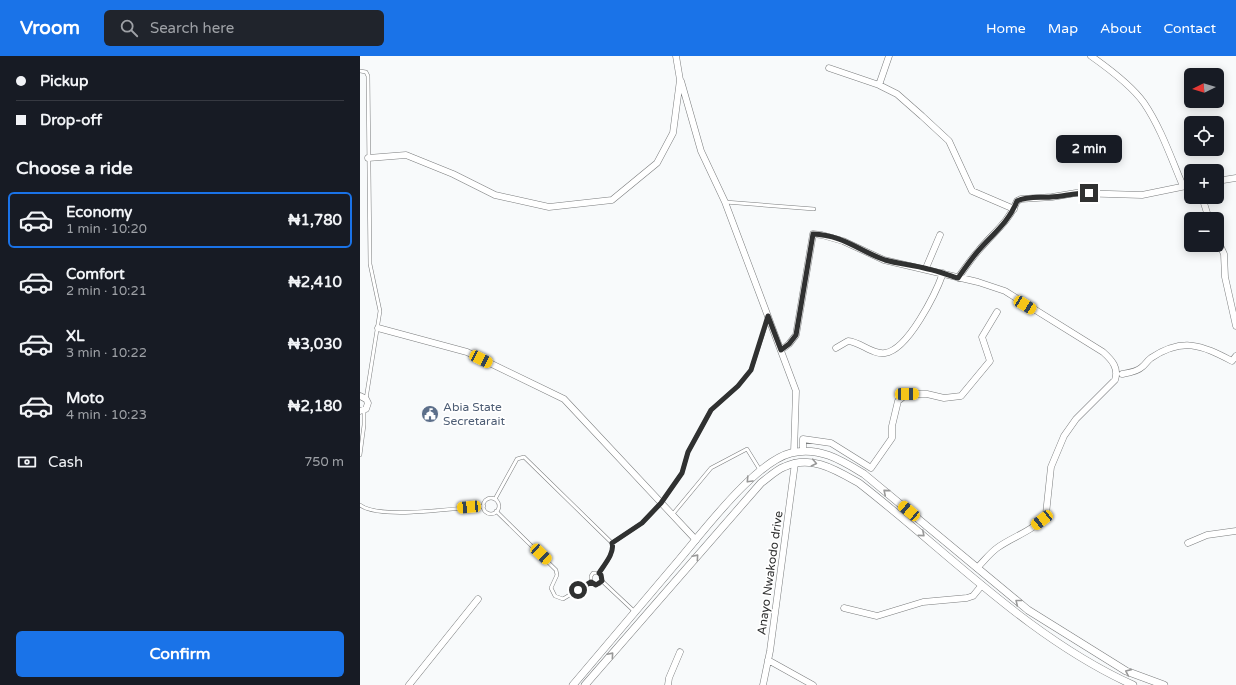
<!DOCTYPE html>
<meta charset="utf-8">
<style>
body{margin:0;font-family:"Varela Round",sans-serif;background:#20242c;color:#f1f3f6;height:100vh;display:flex;flex-direction:column;font-size:15px;white-space:nowrap}
*{box-sizing:border-box;margin:0}
p{font-size:13px;color:#9ea1a6}
.icon{flex:none;width:22px;height:22px;fill:none;stroke:currentColor;stroke-width:2;stroke-linecap:round;stroke-linejoin:round}
.map{position:relative;flex:1;overflow:hidden}
.drawer{display:flex;flex-direction:column;background:#171b24;width:360px}
.drawer>*{flex:none}
.guide{display:grid;align-content:center;height:88px;padding:0 16px;background:#171b24}
.needle{width:26px;rotate:265deg}
.controls{position:absolute;left:824px;top:12px;display:grid;gap:8px}
.controls a{display:grid;place-items:center;width:40px;height:40px;border-radius:6px;background:#171b24;box-shadow:0 2px 10px #0003;font-size:20px}
.end{position:absolute;width:18px;height:18px;margin:-9px;border:5px solid #303131;background:#fff;box-shadow:0 0 0 2px #fff}
.from{border-radius:50%}
.bubble{position:absolute;height:28px;border-radius:6px;background:#171b24;box-shadow:0 2px 10px #0003;font-size:13px;font-weight:700;line-height:28px;text-align:center}
.car{position:absolute;width:12px;height:24px;margin:-12px -6px;border-radius:5px;box-shadow:0 0 3px 1px #0007;background:linear-gradient(#f5c518 24%,#345 0 40%,#f5c518 0 76%,#345 0 86%,#f5c518 0)}
.guide b{display:flex;align-items:center;gap:14px;height:38px;font-size:15px}
.guide b+b{border-top:1px solid #363941}
.guide i{width:10px;height:10px;background:#f1f3f6}
ul{padding:0;list-style:none}
li{display:flex;align-items:center;gap:12px;height:56px;margin:0 8px 6px;padding:0 8px;border:2px solid transparent;border-radius:6px}
li div{flex:1}
li b{display:block;font-size:15px}
li em{font-style:normal;font-weight:700}
li.active{border-color:#1a73e8}
li>.icon{width:36px;height:36px;stroke-width:1.5}
h2{padding:0 16px;font-size:18px;line-height:48px}
.pay{display:flex;align-items:center;gap:10px;height:44px;padding:0 16px;font-size:15px}
.pay p{margin-inline-start:auto}
.primary-button{display:flex;gap:8px;margin-top:auto;padding:8px 16px}
.primary-button a{flex:1;height:46px;border-radius:6px;background:#1a73e8;color:#fff;font-size:16px;font-weight:700;line-height:46px;text-align:center}
header{display:flex;align-items:center;gap:24px;box-sizing:border-box;height:56px;padding:0 20px;background:#1a73e8;color:#fff}
header strong{font-size:19px}
nav{display:flex;gap:22px;margin-inline-start:auto;font-size:14px}
.search{width:280px;height:36px;background:#20242c;display:flex;align-items:center;gap:10px;box-sizing:border-box;padding:0 14px;border-radius:6px;color:#9ea1a6;font-size:15px}
main{display:flex;flex:1;min-height:0}
.map>svg:first-child{display:block}
.lines{fill:none;stroke-linecap:round;stroke-linejoin:round}
.service-casing{stroke:#7a7c7d;stroke-width:4}
.minor-casing{stroke:#7a7c7d;stroke-width:7}
.tertiary-casing{stroke:#7a7c7d;stroke-width:8}
.service{stroke:#fff;stroke-width:3}
.minor{stroke:#fff;stroke-width:6}
.tertiary{stroke:#fff;stroke-width:7}
.oneway{stroke:#989898}
.route{stroke:#303131;stroke-width:5}
.labels{text-anchor:middle;dominant-baseline:central;stroke-width:3.5;stroke-linejoin:round;paint-order:stroke}
.service-label{font-size:12px;fill:#4e5e75;stroke:#fff;text-anchor:start}
.street-label{font-size:12px;fill:#303131;stroke:#fff}
</style>
<header>
<strong>Vroom</strong>
<div class="search"><svg class="icon" aria-label="search" viewBox="0 0 24 24"><circle cx="10" cy="10" r="6"/><path d="M15 15l6 6"/></svg>Search here</div>
<nav><a>Home</a><a>Map</a><a>About</a><a>Contact</a></nav>
</header>
<main>
<section class="drawer">
<div class="guide">
<b><i class="from"></i>Pickup</b>
<b><i></i>Drop-off</b>
</div>
<h2>Choose a ride</h2>
<ul>
<li class="active"><svg class="icon" aria-label="car" viewBox="0 0 24 24"><path d="M5 17H2v-5l4-1 3-4h7l3 4 3 1v5h-3M9 17h6M6 11h13"/><circle cx="7" cy="17" r="2"/><circle cx="17" cy="17" r="2"/></svg><div><b>Economy</b><p>1 min · 10:20</p></div><em>₦1,780</em></li>
<li><svg class="icon" aria-label="car" viewBox="0 0 24 24"><path d="M5 17H2v-5l4-1 3-4h7l3 4 3 1v5h-3M9 17h6M6 11h13"/><circle cx="7" cy="17" r="2"/><circle cx="17" cy="17" r="2"/></svg><div><b>Comfort</b><p>2 min · 10:21</p></div><em>₦2,410</em></li>
<li><svg class="icon" aria-label="car" viewBox="0 0 24 24"><path d="M5 17H2v-5l4-1 3-4h7l3 4 3 1v5h-3M9 17h6M6 11h13"/><circle cx="7" cy="17" r="2"/><circle cx="17" cy="17" r="2"/></svg><div><b>XL</b><p>3 min · 10:22</p></div><em>₦3,030</em></li>
<li><svg class="icon" aria-label="car" viewBox="0 0 24 24"><path d="M5 17H2v-5l4-1 3-4h7l3 4 3 1v5h-3M9 17h6M6 11h13"/><circle cx="7" cy="17" r="2"/><circle cx="17" cy="17" r="2"/></svg><div><b>Moto</b><p>4 min · 10:23</p></div><em>₦2,180</em></li>
</ul>
<div class="pay"><svg class="icon" aria-label="cash" viewBox="0 0 24 24"><path d="M3 7h18v10H3z"/><circle cx="12" cy="12" r="2"/></svg>Cash<p>750 m</p></div>
<div class="primary-button"><a>Confirm</a></div>
</section>
<div class="map">
<svg width="876" height="629" viewBox="0 0 876 629">
<rect width="100%" height="100%" fill="#f8fafb"/>
<g class="lines">
<g class="service-casing">
<path id="service" d="M0,15l6,1 2,4 2,188 10,47 -14,88
M365,146l89,7
M0,399l4,-30v-14
M123 450a8 8 0 1 1 16 0a8 8 0 1 1-16 0Z
M135,443l22,-40 7,-2 88,86c3,10 -8,22 -13,30
M0,449c19,15 97,3 124,1
M136,455l60,59 1,5 -6,13 4,8 8,3 28,-17
M312,459l39,-47 36,-19 13,21
M252,487l30,-20 19,-20 21,-30 6,-21 23,-42 27,-24 13,-16 17,-52
M242,525l-3,3h-6l-2,-2v-6l2,-3h6l2,2 1,6 33,31"/>
</g>
<g class="minor-casing">
<path id="minor" d="M731,0c17,12 41,30 53,47 17,25 27,55 39,83
M469,12l50,17 18,9 25,22 27,25 23,50 42,18
M321,25l20,70 24,51 71,189 -2,61
M519,29l10,-29
M8,102l38,-3 47,19 42,21 54,12 63,-7 45,-37 16,-30 7,-53 -4,-24
M857,125l19,-3
M842,141l7,22
M857,183l7,15 1,23 11,49
M566,212l14,-33
M598,222c7,-10 13,-19 21,-28 13,-16 30,-28 38,-49l4,-2 31,-2 24,-4 66,2 49,-10
M18,272l89,24 97,47 132,141
M476,292l12,-7c13,1 24,14 37,12 23,-3 51,-60 58,-80
M421,294l8,-6 7,-9 17,-101 9,1 21,6 41,19 94,22 27,9 98,61c9,8 16,16 12,28l-39,39 -12,17 -13,31 -5,47c-11,17 -33,22 -49,34 -7,5 -13,13 -20,20
M762,318c6,-1 15,-2 20,-7 3,-2 5,-6 9,-9 32,-21 50,-13 81,3l4,-5
M0,340l6,3 2,4 -2,6 -6,2
M443,394v-11l28,4 40,25 21,-30v-12l6,-25 9,-7h20l17,4 17,-2 29,-35 -8,-24 15,-25
M828,487l19,-8 29,-4
M484,552l33,8 46,-14 44,-4 6,-2 9,-11
M408,604l45,25
M49,629l69,-86
M308,629l1,-7 11,-26
M403,629l7,-34 25,-188"/>
</g>
<g class="tertiary-casing">
<path id="tertiary" d="M213,629c33,-39 67,-79 100,-118 26,-30 81,-105 118,-114 28,-7 50,7 73,21l164,136 98,61 38,14
M225,629l176,-202c7,-5 15,-13 23,-16 27,-13 52,3 75,16 89,69 170,155 274,202"/>
</g>
<use href="#service" class="service"/>
<use href="#minor" class="minor"/>
<use href="#tertiary" class="tertiary"/>
</g>
<defs><path id="oneway-chevron" d="M-2-3.5L2.5 0L-2 3.5" fill="none" stroke-width="1.6" stroke-linecap="round" stroke-linejoin="round"/></defs>
<g class="oneway">
<use href="#oneway-chevron" transform="translate(454 407) rotate(12)"/>
<use href="#oneway-chevron" transform="translate(389 424) rotate(133)"/>
<use href="#oneway-chevron" transform="translate(526 436) rotate(-140)"/>
<use href="#oneway-chevron" transform="translate(562 478) rotate(40)"/>
<use href="#oneway-chevron" transform="translate(336 501) rotate(-49)"/>
<use href="#oneway-chevron" transform="translate(658 546) rotate(-141)"/>
<use href="#oneway-chevron" transform="translate(251 599) rotate(-49)"/>
<use href="#oneway-chevron" transform="translate(768 616) rotate(-156)"/>
</g>
<g class="lines">
<path class="route" d="M218,534l13,-8 5,3 6,-4 -1,-6 -2,-2c5,-8 16,-20 13,-30l30,-20 19,-20 21,-30 6,-21 23,-42 27,-24 13,-16 17,-54 13,34 8,-6 7,-9 17,-101c30,1 46,17 72,26 14,4 29,5 43,9 10,2 20,6 30,9 7,-10 13,-19 21,-28 14,-16 30,-28 38,-49 10,-5 23,-3 34,-4 13,-1 24,-4 38,-4"/>
</g>
<defs>
<g id="civic-disc" transform="scale(0.9)"><circle r="9.5" fill="#5c6f8a" stroke="#fff"/><path d="M-.6-6.5H3V-4.5H.6V-3L4-1V1h2V6H-6V1h2V-1L-.6-3ZM-1.2 2.5V6h2.4V2.5Z" fill="#fff"/></g>
</defs>
<g fill-rule="evenodd">
<use href="#civic-disc" x="70" y="358"/>
</g>
<g class="labels">
<g class="service-label">
<text x="83" y="351">Abia State<tspan x="83" dy="14">Secretarait</tspan></text>
</g>
<g class="street-label">
<text transform="translate(410 517) rotate(-82)">Anayo Nwakodo drive</text>
</g>
</g>
</svg>
<div class="controls">
<a><svg class="needle" viewBox="-14 -14 28 28"><path d="M0-13l5 13h-10z" fill="#e53935"/><path d="M0 13l5-13h-10z" fill="#9ea1a6"/></svg></a>
<a><svg class="icon" aria-label="locate" viewBox="0 0 24 24"><circle cx="12" cy="12" r="6"/><path d="M12 2v4M12 18v4M2 12h4M18 12h4"/></svg></a>
<a>+</a>
<a>−</a>
</div>
<i class="end from" style="left:218px;top:534px"></i>
<i class="end" style="left:729px;top:137px"></i>
<div class="bubble" style="left:696px;top:79px;width:66px">2 min</div>
<i class="car" style="left:665px;top:249px;rotate:121deg"></i>
<i class="car" style="left:121px;top:303px;rotate:116deg"></i>
<i class="car" style="left:547px;top:338px;rotate:89deg"></i>
<i class="car" style="left:109px;top:451px;rotate:265deg"></i>
<i class="car" style="left:549px;top:455px;rotate:310deg"></i>
<i class="car" style="left:682px;top:464px;rotate:232deg"></i>
<i class="car" style="left:181px;top:498px;rotate:133deg"></i>
</div>
</main>
